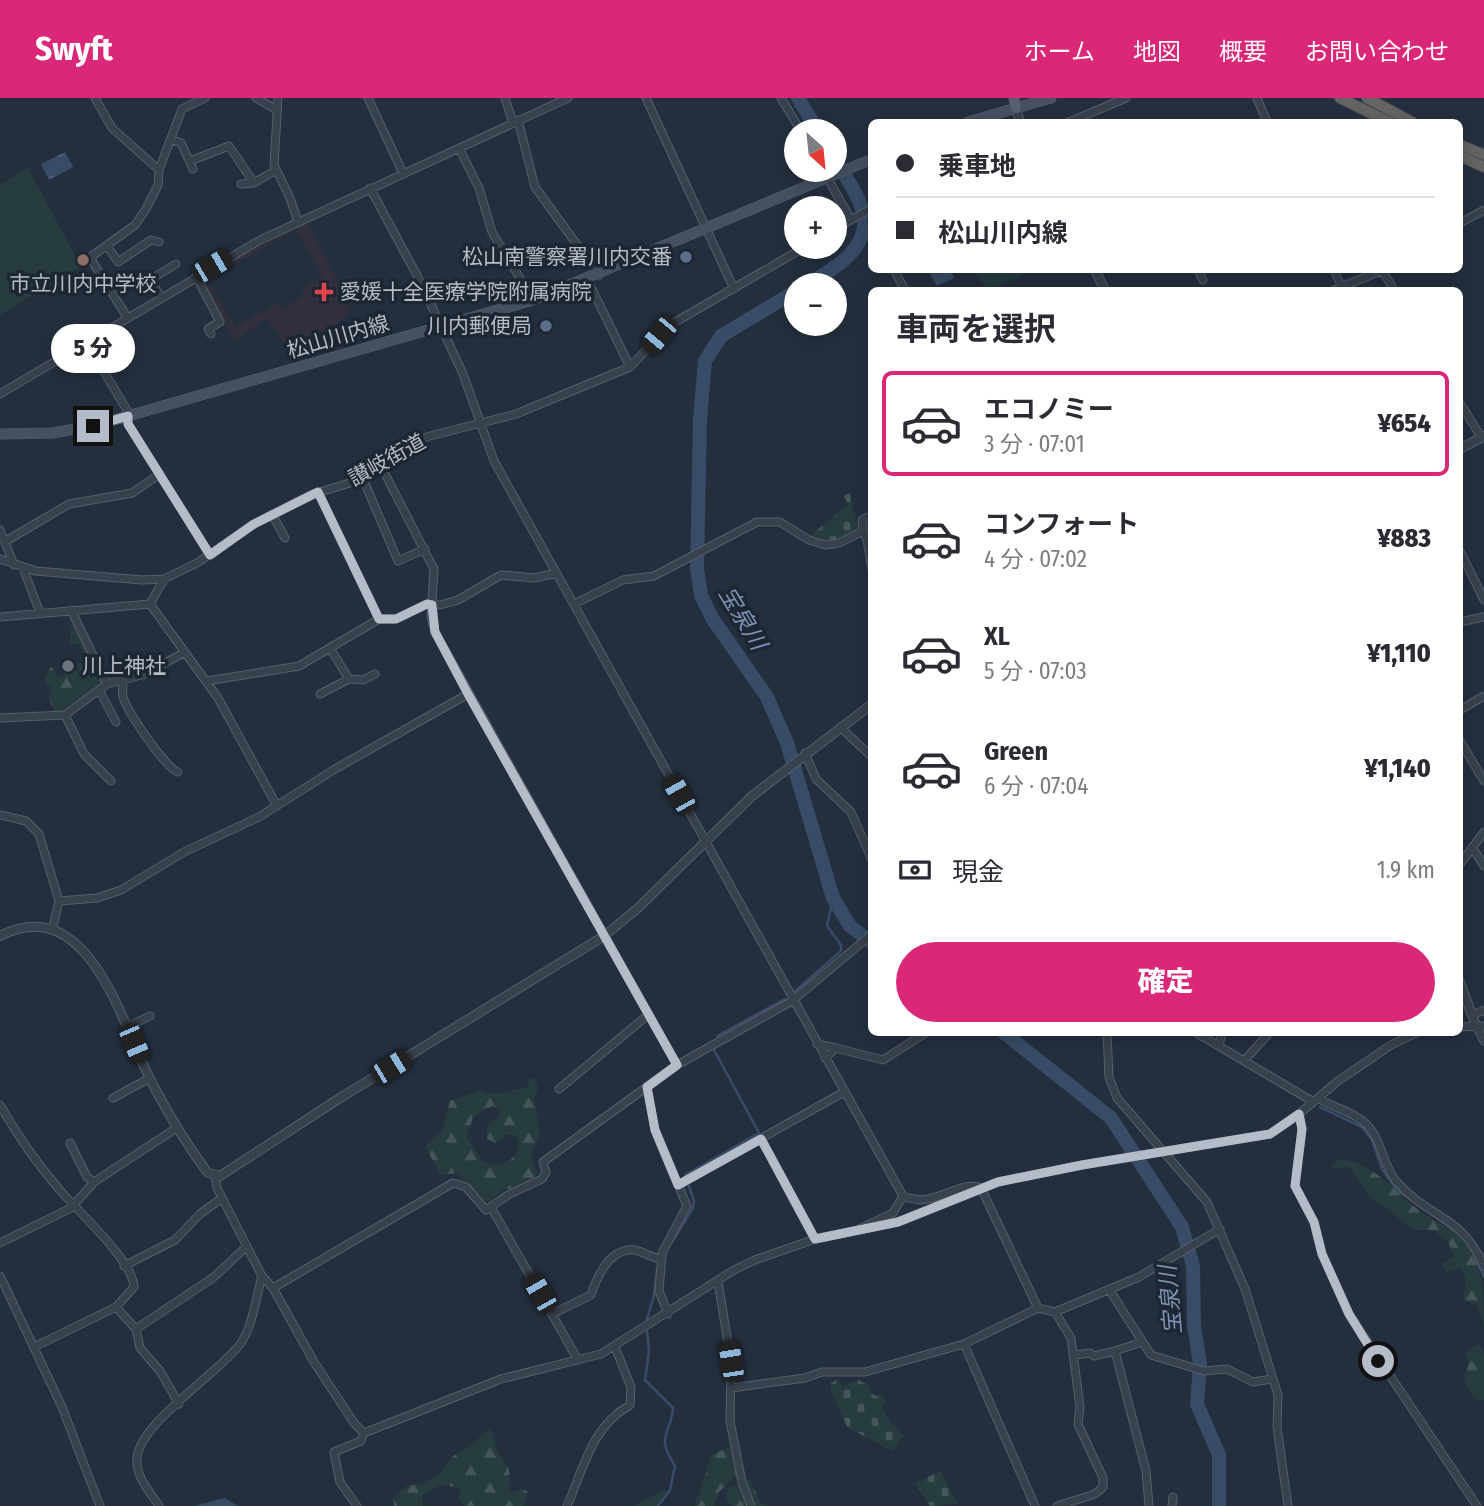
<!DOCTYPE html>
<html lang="ja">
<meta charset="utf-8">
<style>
body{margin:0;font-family:"Fira Sans Condensed","Noto Sans JP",sans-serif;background:#f2f2f3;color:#2b2b33;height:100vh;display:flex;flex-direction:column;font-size:26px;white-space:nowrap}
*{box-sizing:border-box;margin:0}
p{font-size:23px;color:#7c7c81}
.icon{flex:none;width:38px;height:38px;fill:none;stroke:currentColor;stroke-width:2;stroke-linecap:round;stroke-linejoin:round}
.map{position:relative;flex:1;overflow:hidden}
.details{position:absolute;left:868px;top:189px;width:595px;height:749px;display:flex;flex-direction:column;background:#fff;border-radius:10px;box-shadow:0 4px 18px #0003}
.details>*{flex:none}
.banner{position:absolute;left:868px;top:21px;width:595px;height:154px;border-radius:10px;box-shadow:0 4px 18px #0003;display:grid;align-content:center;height:154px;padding:0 28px;background:#fff}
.needle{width:46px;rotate:153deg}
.tools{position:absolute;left:784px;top:21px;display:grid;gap:14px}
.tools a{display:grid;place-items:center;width:63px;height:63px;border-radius:50%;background:#fff;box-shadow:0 4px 18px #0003;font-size:35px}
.end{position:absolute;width:32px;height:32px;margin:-16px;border:9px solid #b4bcc9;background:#111;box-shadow:0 0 0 4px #111}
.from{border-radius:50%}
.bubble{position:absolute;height:49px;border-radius:24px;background:#fff;box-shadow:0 4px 18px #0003;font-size:23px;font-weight:800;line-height:49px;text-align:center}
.car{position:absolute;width:21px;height:42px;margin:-21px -10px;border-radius:9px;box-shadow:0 0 5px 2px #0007;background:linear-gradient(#222 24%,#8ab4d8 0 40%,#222 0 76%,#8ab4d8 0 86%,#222 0)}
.banner b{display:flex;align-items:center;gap:24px;height:66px;font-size:26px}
.banner b+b{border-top:2px solid #e1e1e2}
.banner i{width:18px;height:18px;background:#2b2b33}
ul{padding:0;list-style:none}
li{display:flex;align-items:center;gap:21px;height:105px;margin:0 14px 10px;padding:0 14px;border:4px solid transparent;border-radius:10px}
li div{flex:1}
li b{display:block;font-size:26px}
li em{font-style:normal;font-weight:800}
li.current{border-color:#db2777}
li>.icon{width:63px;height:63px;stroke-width:1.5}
h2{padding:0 28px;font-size:32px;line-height:84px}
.pay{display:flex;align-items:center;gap:18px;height:77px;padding:0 28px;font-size:26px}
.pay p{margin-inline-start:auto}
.button{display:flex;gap:14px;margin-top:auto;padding:14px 28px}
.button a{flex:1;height:80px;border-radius:42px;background:#db2777;color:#fff;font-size:28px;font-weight:800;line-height:80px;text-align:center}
header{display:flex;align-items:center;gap:42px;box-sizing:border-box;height:98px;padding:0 35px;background:#db2777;color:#fff}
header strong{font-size:33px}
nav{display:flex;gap:38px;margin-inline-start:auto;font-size:24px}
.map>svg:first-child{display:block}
.medical{fill:#32303f;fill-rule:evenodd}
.forest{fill:url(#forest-firs);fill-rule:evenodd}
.cemetery{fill:url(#cemetery-stones)}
.pitch{fill:#263c3f}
.water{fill:url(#water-ripples)}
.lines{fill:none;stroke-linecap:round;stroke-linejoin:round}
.stream{stroke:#394c67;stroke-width:2.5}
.river{stroke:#394c67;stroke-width:14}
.minor-casing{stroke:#565f6c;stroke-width:9}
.tertiary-casing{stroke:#565f6c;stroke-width:10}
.secondary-casing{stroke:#565f6c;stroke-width:11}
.primary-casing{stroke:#414a57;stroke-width:12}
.trunk-casing{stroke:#434c59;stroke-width:12}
.minor{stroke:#38414e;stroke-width:7}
.tertiary{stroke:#38414e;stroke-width:8}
.secondary{stroke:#465061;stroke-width:10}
.primary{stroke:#56606e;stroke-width:10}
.trunk{stroke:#656462;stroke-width:10}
.route{stroke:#b4bcc9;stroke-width:9}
.service-dot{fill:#5c6f8a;stroke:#1d2633;stroke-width:2.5}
.education-dot{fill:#8d6e63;stroke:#1d2633;stroke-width:2.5}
.health-dot{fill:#e0444e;stroke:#1d2633;stroke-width:2.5}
.worship-dot{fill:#6b7280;stroke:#1d2633;stroke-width:2.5}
.labels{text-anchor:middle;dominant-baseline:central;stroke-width:7;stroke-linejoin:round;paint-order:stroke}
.poi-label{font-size:21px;fill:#b4bcc9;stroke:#1d2633;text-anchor:end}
.street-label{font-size:21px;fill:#b4bcc9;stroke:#1d2633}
.water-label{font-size:23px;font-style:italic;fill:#7c92b1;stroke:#1d2633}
</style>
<header>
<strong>Swyft</strong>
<nav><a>ホーム</a><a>地図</a><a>概要</a><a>お問い合わせ</a></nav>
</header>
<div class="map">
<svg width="1484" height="1408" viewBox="0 0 1484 1408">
<defs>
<pattern id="forest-firs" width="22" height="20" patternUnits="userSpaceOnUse" patternTransform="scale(1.75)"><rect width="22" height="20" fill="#263c3f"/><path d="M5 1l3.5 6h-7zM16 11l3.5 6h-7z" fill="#435659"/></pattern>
<pattern id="cemetery-stones" width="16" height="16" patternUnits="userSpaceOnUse" patternTransform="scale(1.75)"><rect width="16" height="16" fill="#263c3f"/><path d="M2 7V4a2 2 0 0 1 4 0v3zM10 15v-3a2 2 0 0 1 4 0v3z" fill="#435659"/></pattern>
<pattern id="water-ripples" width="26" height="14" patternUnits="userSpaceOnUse" patternTransform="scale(1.75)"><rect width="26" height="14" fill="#394c67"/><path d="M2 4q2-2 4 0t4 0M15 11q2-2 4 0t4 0" fill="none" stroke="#53647b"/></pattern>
</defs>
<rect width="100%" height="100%" fill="#242f3e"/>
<path class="medical" d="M307,124l39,75 4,15 -15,12 8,23 -48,13 -28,-42 -33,24 -29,-61 3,-7 39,-23zM295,132l28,46 -22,13 4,6 -24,14 -4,-6 -41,24 -29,-47z"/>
<path class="forest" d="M71,527h5l27,57 -39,30 -9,1 -6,-15 3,-9 -8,-9 6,-12 3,-1 4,10 21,-7 -1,-5 9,-5 -7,-16h-9z
M530,981h5l3,9 -4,10 6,34 -9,24 6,16 -3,7 -20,10h-10l-14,12 -6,-1 -27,-27 -16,2 -16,-29 17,-16 8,-29 30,-11c13,7 32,0 47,-2zM492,1008l7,3 1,7 -13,9v14l9,4 11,-9 7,1 5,7c-1,21 -19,25 -36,20l-16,-25 6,-20z
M1344,1061c31,6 54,35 78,54 16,11 38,18 48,35 14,25 14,50 14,78l-7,-21 -14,-5 3,-20 -5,-12 -14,4 -5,-5 -1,-3 13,-8 -6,-14 -14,-12h-20l-44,-34 -21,-29 -19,1 7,-8z
M1479,1246l5,10v45l-4,2 -6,-3 -10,-19 5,-17 -4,-9z
M487,1332l5,1 5,19 12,19 1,24 13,-4 5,3 -5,14h-59l-6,-7 3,-7 -2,-5 -19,-2 -18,11 1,10h-29l-1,-8 14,-12 17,-3 15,-9 13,-17 23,-15z
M731,1349l6,27 -18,18 -5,14h-19l17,-52z
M750,1382l11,23 5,3h-34l-6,-6 2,-12z
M664,1392l3,4 -10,12h-22z"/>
<path class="cemetery" d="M850,394l8,38 -29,12 -18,-7 37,-30 -4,-9z
M838,1281l4,8 17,-7 12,7 -1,6 7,3 5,-2 4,7 -5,4 10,18 13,13 -12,15 -45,-24 -16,-37v-7z
M941,1373l16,33 -27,2 -15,-23z"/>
<path class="pitch" d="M28,70l53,98 -81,49v-130z
M973,172h61l-45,20z"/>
<path class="water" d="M65,54l8,15 -24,13 -8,-16z
M928,172h22l4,8 -17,8z
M224,1400l14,8h-43z"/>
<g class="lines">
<path class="stream" d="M793,895l48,-42v-6l-14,-19 6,-28
M717,938l68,-37
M1320,1009l42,20 10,13 10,29 14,20 62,44
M672,1144l21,-34 1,-7 -9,-26 74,-42 -46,-85
M1474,1157l10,22
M646,1224l8,-26 3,-27
M647,1232l2,21 -4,29 28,28c-3,30 -18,26 2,58l-5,24 -12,16"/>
<path class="river" d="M798,0l20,33
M806,187c23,-13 62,-34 58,-67 -2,-20 -20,-42 -29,-59
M796,193l-75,45 -16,25 -5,58 -3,150 4,26 11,23 55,79 20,46 46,155 17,28 22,17
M1003,934l108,86 71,109 11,39 1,59 6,39 -3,40 22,51v51"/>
<g class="minor-casing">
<path id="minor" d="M95,0l17,30 47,42
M256,0l21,12
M278,0l-4,67 16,33 8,24
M368,0l35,75
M505,0l8,25
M646,0l88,191
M781,0l20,33
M1257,0l10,24
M518,22l17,67 64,88
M1069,24l57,-24
M172,42l9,3 12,26
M459,50l20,40 13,44 41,68
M190,63l39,-15 25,37 22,-13
M823,72l28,50
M241,86l13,-1
M370,90l50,93 43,93 31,87 409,735
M1460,125l24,-13
M835,131l37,-21
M107,148l11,16 33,-22 8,2
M894,172l11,20
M1198,172l5,10
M1334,172l9,20
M1382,172l12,20
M196,178l24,46 -12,7 3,5
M587,181l43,88
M1334,192l49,-20
M161,199l-9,-15 1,-4 23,-14
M127,219l-35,-56v-5l43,-31 11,-16 12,-24 1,-15 23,-61 23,-11
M86,244l41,68 1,14 82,131
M0,296l260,-154 308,-142
M1460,305l21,34
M382,370l52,101 -3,48 4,15 242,433
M363,381l35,82 27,-12
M318,394l61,127
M272,416l13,24
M0,432l14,35
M863,433l4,9 5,29
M6,443l63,-37 63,-11 28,-19
M1460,453l24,49
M0,461l36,12 106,9 22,-1 33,-16 57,-39 56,-29 53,-16 63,-42 90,-23 114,-47 40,-42 135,-78
M23,470l17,45
M150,506l68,94 59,108
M150,506l14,-25
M574,506l49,-24 31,-4 103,-54h23l29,18 16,5 14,-2 24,-12 -1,-11 10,-5
M71,512l36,74
M0,519l150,-13
M1460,524l24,-5
M330,550l19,31 14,1 12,-6
M123,582c0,5 -1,12 0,17 4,14 43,72 55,75
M207,583l92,-15 80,-47h17l31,-15 13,1 18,-5 43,-25 34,3 21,-5
M99,592l17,32
M320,596l29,-15
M1460,612l24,-14
M65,617l19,39 27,27
M0,620l65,-3 42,-31 38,-10 40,-22
M840,629l32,30
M1460,643l24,40
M805,655l11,26 35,33 21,48
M0,717l26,6 13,13 20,67 -6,26
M1472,749l12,19
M1460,766l24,-32
M59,803l38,-3 24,-8 63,-38 75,-35 76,-48 133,-75
M1473,917l11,-5
M1476,928l8,15
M127,929l23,-11
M1460,929l24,-1
M1107,934l2,45 8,21 90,104 38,87 33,106 -1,32 11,79
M1195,934l117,69
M817,946l19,4
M1219,948l3,-14
M825,960l11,-10 47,12 44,-28
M1244,963l26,-29
M647,989l8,43 32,76 -25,47 -3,38 9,23
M559,991l90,-75
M113,1000l37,-20
M1318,1000c15,10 35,13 48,26 16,15 16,40 30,57 33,38 67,34 88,86
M0,1007c16,28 38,60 59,84 18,22 74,71 75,98l-18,20 20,22 4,19 20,23 19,33
M1299,1016l3,15 -7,57 19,36 8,32 27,60 128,192
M761,1041l54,100
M70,1045l17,34 7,5
M215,1078l2,12 45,88 11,12 41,74 40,61 10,10
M678,1087l166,-93
M492,1111l86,151
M855,1133l38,-18 10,-17c31,14 55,-17 78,-8l57,120 17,4 16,26 9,69 -2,17 25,54v9l-8,7 -38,12
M0,1145l71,-35 23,-26 84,-55
M124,1168l51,-26 25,-26 22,-16
M0,1178l62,131 38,99
M718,1184l13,79 -1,60 12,61 9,24
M273,1190l180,-105 13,4 20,23 22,-15 34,-16 4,-7 -3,-10 134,-97 115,-64 80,-67
M1110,1193l41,64 53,16 23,-2 26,13 19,-3
M1055,1214l84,-35 81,-48
M552,1216l39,-19c6,-18 19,-48 44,-45 9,2 17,8 27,9
M136,1231l78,-52 33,-31
M964,1246l71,162
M34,1249l82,-40
M1115,1253l27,-9
M1074,1257l16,-2 4,3 21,-5 31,120 3,35
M731,1290l74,-10 17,-6h43l99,-28 74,-36
M159,1408c-8,-13 -21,-26 -22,-43 -4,-37 82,-89 104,-120 12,-18 15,-46 21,-67
M357,1408l-17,-24 -6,-30 27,-11 3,-8 137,-54 100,-25 133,-84 21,-10 60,-21 83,-17 100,-40 84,-17 188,-31 29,-20 39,-33 53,-36 27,-13
M567,1408c17,-38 24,-79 63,-101l1,-18 -16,-40
M1172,1408l1,-9"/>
</g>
<g class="tertiary-casing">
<path id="tertiary" d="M1016,10l4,14
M1095,172l10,20
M1460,351l24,-13
M0,838c87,-45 121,84 149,141 17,33 37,67 59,96l12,3 120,-78 264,-162 34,-28 114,-112 120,-92
M1460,884l16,44"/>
</g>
<g class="secondary-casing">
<path id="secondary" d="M968,24l83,-24
M0,336l52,-1 41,-7 440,-126 339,-141"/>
</g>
<g class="primary-casing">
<path id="primary" d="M1014,0l2,10"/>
</g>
<g class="trunk-casing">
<path id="trunk" d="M1340,0l49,24
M1367,0l45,24
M1460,47l24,10
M1460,58l24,11"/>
</g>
<use href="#minor" class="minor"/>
<use href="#tertiary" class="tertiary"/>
<use href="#secondary" class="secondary"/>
<use href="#primary" class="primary"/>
<use href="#trunk" class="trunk"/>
</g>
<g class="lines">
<path class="route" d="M93,328l35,-10v8l82,131 44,-31 64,-32 61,127h17l31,-15 5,1 3,27 33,62 209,371 -30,22 8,43 23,55 83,-46 54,100 83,-17 100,-40 84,-17 188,-31 29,-20 3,15 -7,57 19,36 8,32 27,60 29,47"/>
</g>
<g class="service-dot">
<circle cx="686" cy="159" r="7"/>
<circle cx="546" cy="228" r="7"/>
</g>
<circle class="education-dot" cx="83" cy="162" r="7"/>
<path class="health-dot" d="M320.5 183.5h7v7h7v7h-7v7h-7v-7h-7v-7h7z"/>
<circle class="worship-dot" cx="68" cy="568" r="7"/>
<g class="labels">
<g class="poi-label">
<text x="672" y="159">松山南警察署川内交番</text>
<text x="83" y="186" text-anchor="middle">市立川内中学校</text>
<text x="340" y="194" text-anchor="start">愛媛十全医療学院附属病院</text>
<text x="532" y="228">川内郵便局</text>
<text x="82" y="568" text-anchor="start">川上神社</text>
</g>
<g class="street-label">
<text transform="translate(338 239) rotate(-16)">松山川内線</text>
<text transform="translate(387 362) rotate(-29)">讃岐街道</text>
</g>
<g class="water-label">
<text transform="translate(743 520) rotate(59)">宝泉川</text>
<text transform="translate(1170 1202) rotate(-95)">宝泉川</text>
</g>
</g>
</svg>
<div class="tools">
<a><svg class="needle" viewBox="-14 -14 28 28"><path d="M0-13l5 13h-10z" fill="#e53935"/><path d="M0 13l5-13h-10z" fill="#7c7c81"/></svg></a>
<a>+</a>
<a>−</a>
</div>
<i class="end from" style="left:1378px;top:1263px"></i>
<i class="end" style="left:93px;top:328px"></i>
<div class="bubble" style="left:51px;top:226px;width:84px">5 分</div>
<i class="car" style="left:212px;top:168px;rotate:60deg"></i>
<i class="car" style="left:659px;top:237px;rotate:220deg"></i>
<i class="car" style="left:679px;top:696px;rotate:331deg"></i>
<i class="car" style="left:134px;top:945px;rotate:157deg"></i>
<i class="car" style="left:391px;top:969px;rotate:59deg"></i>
<i class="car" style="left:540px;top:1195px;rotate:330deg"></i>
<i class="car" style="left:731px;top:1263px;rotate:351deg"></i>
<div class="banner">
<b><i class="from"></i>乗車地</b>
<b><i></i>松山川内線</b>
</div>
<section class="details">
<h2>車両を選択</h2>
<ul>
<li class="current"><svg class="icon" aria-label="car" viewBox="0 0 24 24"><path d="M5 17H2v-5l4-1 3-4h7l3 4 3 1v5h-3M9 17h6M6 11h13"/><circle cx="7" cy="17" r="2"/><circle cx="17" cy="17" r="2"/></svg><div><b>エコノミー</b><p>3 分 · 07:01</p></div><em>¥654</em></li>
<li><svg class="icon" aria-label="car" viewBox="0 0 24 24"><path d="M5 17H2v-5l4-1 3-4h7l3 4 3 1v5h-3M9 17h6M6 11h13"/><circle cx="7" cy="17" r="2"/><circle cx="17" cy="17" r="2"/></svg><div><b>コンフォート</b><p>4 分 · 07:02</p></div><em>¥883</em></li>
<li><svg class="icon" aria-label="car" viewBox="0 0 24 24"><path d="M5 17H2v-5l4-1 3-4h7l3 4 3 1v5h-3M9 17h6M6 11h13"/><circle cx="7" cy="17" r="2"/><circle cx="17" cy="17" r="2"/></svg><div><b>XL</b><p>5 分 · 07:03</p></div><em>¥1,110</em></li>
<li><svg class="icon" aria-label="car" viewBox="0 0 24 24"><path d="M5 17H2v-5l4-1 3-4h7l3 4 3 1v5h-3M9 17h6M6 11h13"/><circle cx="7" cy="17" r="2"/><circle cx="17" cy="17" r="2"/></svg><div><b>Green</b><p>6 分 · 07:04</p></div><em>¥1,140</em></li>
</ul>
<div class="pay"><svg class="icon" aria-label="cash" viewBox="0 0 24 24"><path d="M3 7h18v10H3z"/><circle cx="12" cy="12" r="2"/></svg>現金<p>1.9 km</p></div>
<div class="button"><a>確定</a></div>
</section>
</div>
